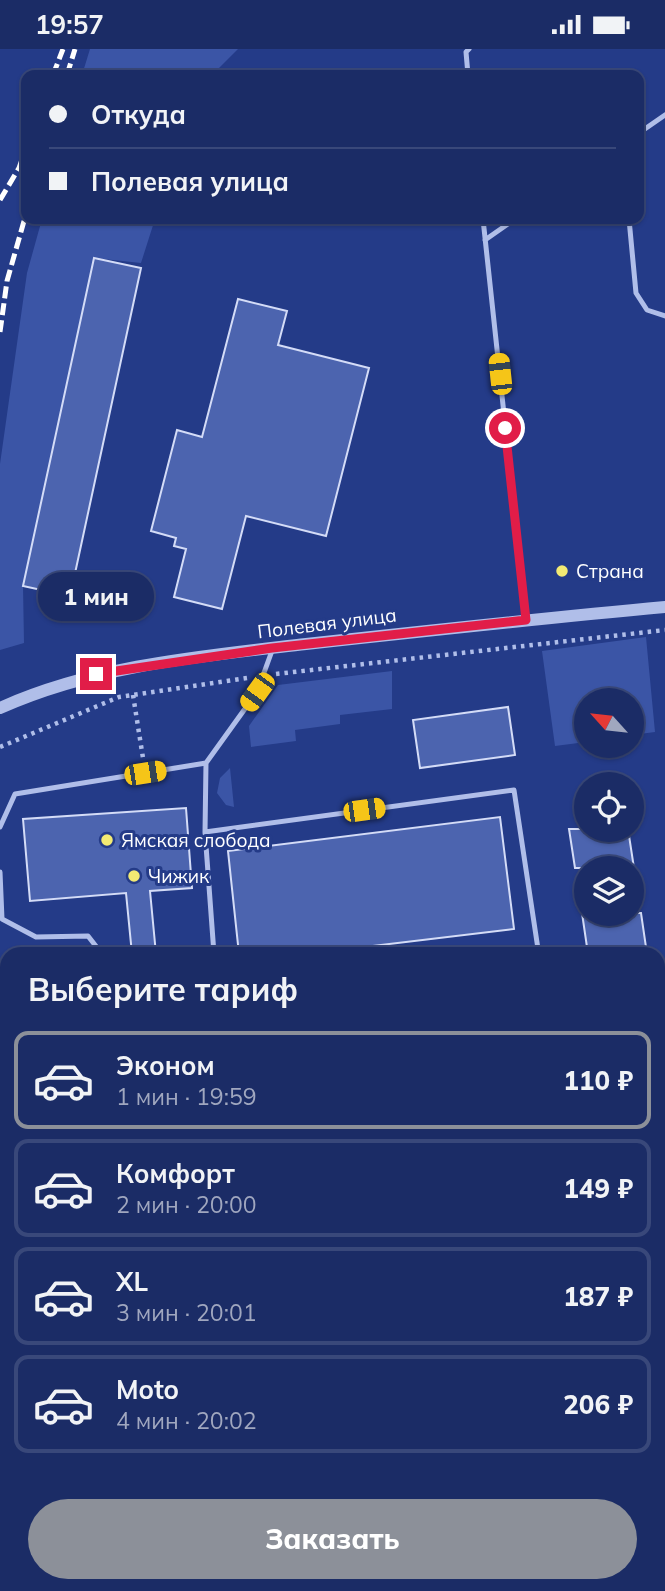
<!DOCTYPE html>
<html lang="ru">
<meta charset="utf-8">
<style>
body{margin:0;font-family:Mulish,sans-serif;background:#24346c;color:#f1f3f6;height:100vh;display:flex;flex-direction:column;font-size:26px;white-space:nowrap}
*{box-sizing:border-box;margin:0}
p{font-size:23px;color:#a0a7bf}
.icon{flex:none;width:38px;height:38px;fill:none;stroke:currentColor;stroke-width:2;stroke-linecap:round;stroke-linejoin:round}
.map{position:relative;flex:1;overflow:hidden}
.panel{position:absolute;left:0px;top:898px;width:665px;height:646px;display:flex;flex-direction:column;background:#1b2c66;border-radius:21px 21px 0 0;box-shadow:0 2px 5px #0004,0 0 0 2px #39487a}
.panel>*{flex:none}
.banner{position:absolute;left:21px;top:21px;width:623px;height:154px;border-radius:14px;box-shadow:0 2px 5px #0004,0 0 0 2px #39487a;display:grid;align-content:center;height:154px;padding:0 28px;background:#1b2c66}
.needle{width:46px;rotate:297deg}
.tools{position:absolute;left:574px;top:639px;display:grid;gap:14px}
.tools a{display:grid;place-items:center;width:70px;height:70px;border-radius:50%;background:#1b2c66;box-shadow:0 2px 5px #0004,0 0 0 2px #39487a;font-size:35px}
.end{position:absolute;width:32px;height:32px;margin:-16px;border:9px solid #e11d48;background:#fff;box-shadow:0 0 0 4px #fff}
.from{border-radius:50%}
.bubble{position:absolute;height:49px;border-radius:24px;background:#1b2c66;box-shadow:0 2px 5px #0004,0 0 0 2px #39487a;font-size:23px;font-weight:800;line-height:49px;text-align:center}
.car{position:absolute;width:21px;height:42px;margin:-21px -10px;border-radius:9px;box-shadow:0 0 5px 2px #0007;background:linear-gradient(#f5c518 24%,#345 0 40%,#f5c518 0 76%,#345 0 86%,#f5c518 0)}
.banner b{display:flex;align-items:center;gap:24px;height:66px;font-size:26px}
.banner b+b{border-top:2px solid #39487a}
.banner i{width:18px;height:18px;background:#f1f3f6}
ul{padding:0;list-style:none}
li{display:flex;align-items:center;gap:21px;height:98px;margin:0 14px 10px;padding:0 14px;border:4px solid #39487a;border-radius:14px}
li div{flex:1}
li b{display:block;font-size:26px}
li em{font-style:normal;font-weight:800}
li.selected{border-color:#8c9099}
li>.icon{width:63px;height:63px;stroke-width:1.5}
h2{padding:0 28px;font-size:32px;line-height:84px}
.action{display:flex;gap:14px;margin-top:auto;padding:14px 28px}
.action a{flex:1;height:80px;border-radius:42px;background:#8c9099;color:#fff;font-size:28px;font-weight:800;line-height:80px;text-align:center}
.status{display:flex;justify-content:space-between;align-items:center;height:49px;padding:0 35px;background:#1b2c66;direction:ltr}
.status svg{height:19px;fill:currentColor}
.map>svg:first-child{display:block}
.green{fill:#3b55a6}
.building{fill:#4c64af;stroke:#d4dcf7;stroke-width:2}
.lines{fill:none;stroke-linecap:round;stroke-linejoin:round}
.path{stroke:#b0bee9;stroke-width:4.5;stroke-dasharray:3.5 5;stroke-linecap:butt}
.service{stroke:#b0bee9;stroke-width:5}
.tertiary{stroke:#b0bee9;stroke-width:12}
.rail{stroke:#fff;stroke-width:5;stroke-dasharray:12 5;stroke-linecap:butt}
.route{stroke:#e11d48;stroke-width:9}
.poi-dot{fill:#f3ea73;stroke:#243b88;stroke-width:2.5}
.labels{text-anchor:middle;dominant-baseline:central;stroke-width:6;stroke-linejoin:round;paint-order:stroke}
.poi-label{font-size:19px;fill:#fff;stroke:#243b88;text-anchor:start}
.street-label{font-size:19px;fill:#fff;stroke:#243b88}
</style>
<div class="status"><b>19:57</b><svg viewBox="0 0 49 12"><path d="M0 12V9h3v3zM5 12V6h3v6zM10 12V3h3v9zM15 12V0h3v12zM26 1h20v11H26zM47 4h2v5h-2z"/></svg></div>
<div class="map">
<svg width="665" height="1542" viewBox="0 0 665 1542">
<rect width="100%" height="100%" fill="#243b88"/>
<path class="green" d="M90,0h148l-26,26h-130z
M42,170h113l-14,44 -47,-5 -71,328 1,57 -24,7v-186l27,-191z
M646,588l9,95 -23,3v-35h-46v42l-31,4 -13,-95z
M392,622v38l-52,6v9l-45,6 1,11 -45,6 -2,-21 29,-41z
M230,719l4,39 -8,-2 -9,-12 3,-15z
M665,1422v95l-7,4v-91z
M391,1537v-1l241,1 -10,5h-230z"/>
<path class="building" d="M94,209l47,10 -67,310 41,-3 2,26 -29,2v-3l-65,-14z
M238,250l49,12 -9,34 91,23 -43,168 -80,-20 -24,93 -48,-12 12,-48 -12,-3 2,-8 -25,-7 26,-101 25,7z
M508,658l7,48 -95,13 -7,-48z
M186,759l6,80 -42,3 6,63h-24l-6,-61 -96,8 -7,-82z
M500,768l14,112 -208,25h-67l-11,-103z
M569,780h59l6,39h-59z
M582,864h59l6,41h-59z"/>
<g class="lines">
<path class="path" d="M276,625l389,-44
M133,646l10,63
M0,698l119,-50 128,-19"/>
<path class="service" d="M468,26l-2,-23 3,-3
M639,84l26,-18
M483,170l43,400
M629,170l7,74 11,17 18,6
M485,191l30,-21
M206,714l-1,69 9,122
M0,778l15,-33 191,-31 51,-71 16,-44
M205,783l309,-42 24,159 -46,5
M0,823l2,47 34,18 52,-1 14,18
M658,1250l7,-1
M658,1407l7,-1
M311,1536l1,6"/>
<path class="tertiary" d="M0,659c96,-43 202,-52 306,-64 119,-13 239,-26 359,-37"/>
<path class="rail" d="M53,26l10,-26
M67,26l8,-26
M0,151l19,-32 7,-20
M0,283l7,-51 19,-67"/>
</g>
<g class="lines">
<path class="route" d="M96,625l176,-26 254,-28 -21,-192"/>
</g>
<g class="poi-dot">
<circle cx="562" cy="522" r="7"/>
<circle cx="107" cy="791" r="7"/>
<circle cx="134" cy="827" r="7"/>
</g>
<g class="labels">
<g class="poi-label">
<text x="576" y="522">Страна</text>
<text x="121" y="791">Ямская слобода</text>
<text x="148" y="827">Чижик</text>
</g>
<g class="street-label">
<text transform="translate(327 574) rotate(-7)">Полевая улица</text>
</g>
</g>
</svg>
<div class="tools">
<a><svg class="needle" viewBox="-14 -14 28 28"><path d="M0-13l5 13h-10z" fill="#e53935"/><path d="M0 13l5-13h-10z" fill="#a0a7bf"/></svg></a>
<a><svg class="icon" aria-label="locate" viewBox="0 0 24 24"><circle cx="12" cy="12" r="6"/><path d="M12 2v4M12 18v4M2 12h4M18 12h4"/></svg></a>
<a><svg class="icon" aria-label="layers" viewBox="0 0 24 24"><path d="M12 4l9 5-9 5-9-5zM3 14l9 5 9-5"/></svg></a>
</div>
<i class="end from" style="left:505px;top:379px"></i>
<i class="end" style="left:96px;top:625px"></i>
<div class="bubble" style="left:38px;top:523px;width:116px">1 мин</div>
<i class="car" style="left:500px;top:325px;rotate:354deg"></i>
<i class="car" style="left:257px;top:643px;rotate:216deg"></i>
<i class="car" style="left:145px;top:724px;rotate:81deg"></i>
<i class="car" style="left:364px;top:761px;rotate:82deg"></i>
<div class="banner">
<b><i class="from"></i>Откуда</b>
<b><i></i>Полевая улица</b>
</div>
<section class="panel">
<h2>Выберите тариф</h2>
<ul>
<li class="selected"><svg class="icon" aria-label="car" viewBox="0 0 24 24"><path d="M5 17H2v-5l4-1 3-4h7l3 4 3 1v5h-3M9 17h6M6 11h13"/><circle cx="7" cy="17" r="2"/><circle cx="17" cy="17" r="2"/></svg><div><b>Эконом</b><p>1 мин · 19:59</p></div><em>110 ₽</em></li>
<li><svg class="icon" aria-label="car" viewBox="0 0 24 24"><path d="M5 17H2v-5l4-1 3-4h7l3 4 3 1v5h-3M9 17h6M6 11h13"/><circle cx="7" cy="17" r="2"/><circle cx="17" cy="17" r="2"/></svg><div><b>Комфорт</b><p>2 мин · 20:00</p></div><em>149 ₽</em></li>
<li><svg class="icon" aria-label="car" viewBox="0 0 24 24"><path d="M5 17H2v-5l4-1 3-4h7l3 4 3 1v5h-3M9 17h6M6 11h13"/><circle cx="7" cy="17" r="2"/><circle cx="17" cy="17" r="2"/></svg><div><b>XL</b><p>3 мин · 20:01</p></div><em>187 ₽</em></li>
<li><svg class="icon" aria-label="car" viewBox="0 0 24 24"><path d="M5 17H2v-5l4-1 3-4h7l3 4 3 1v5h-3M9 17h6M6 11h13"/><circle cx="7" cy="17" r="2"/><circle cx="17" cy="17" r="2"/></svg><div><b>Moto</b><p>4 мин · 20:02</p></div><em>206 ₽</em></li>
</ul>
<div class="action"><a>Заказать</a></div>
</section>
</div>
